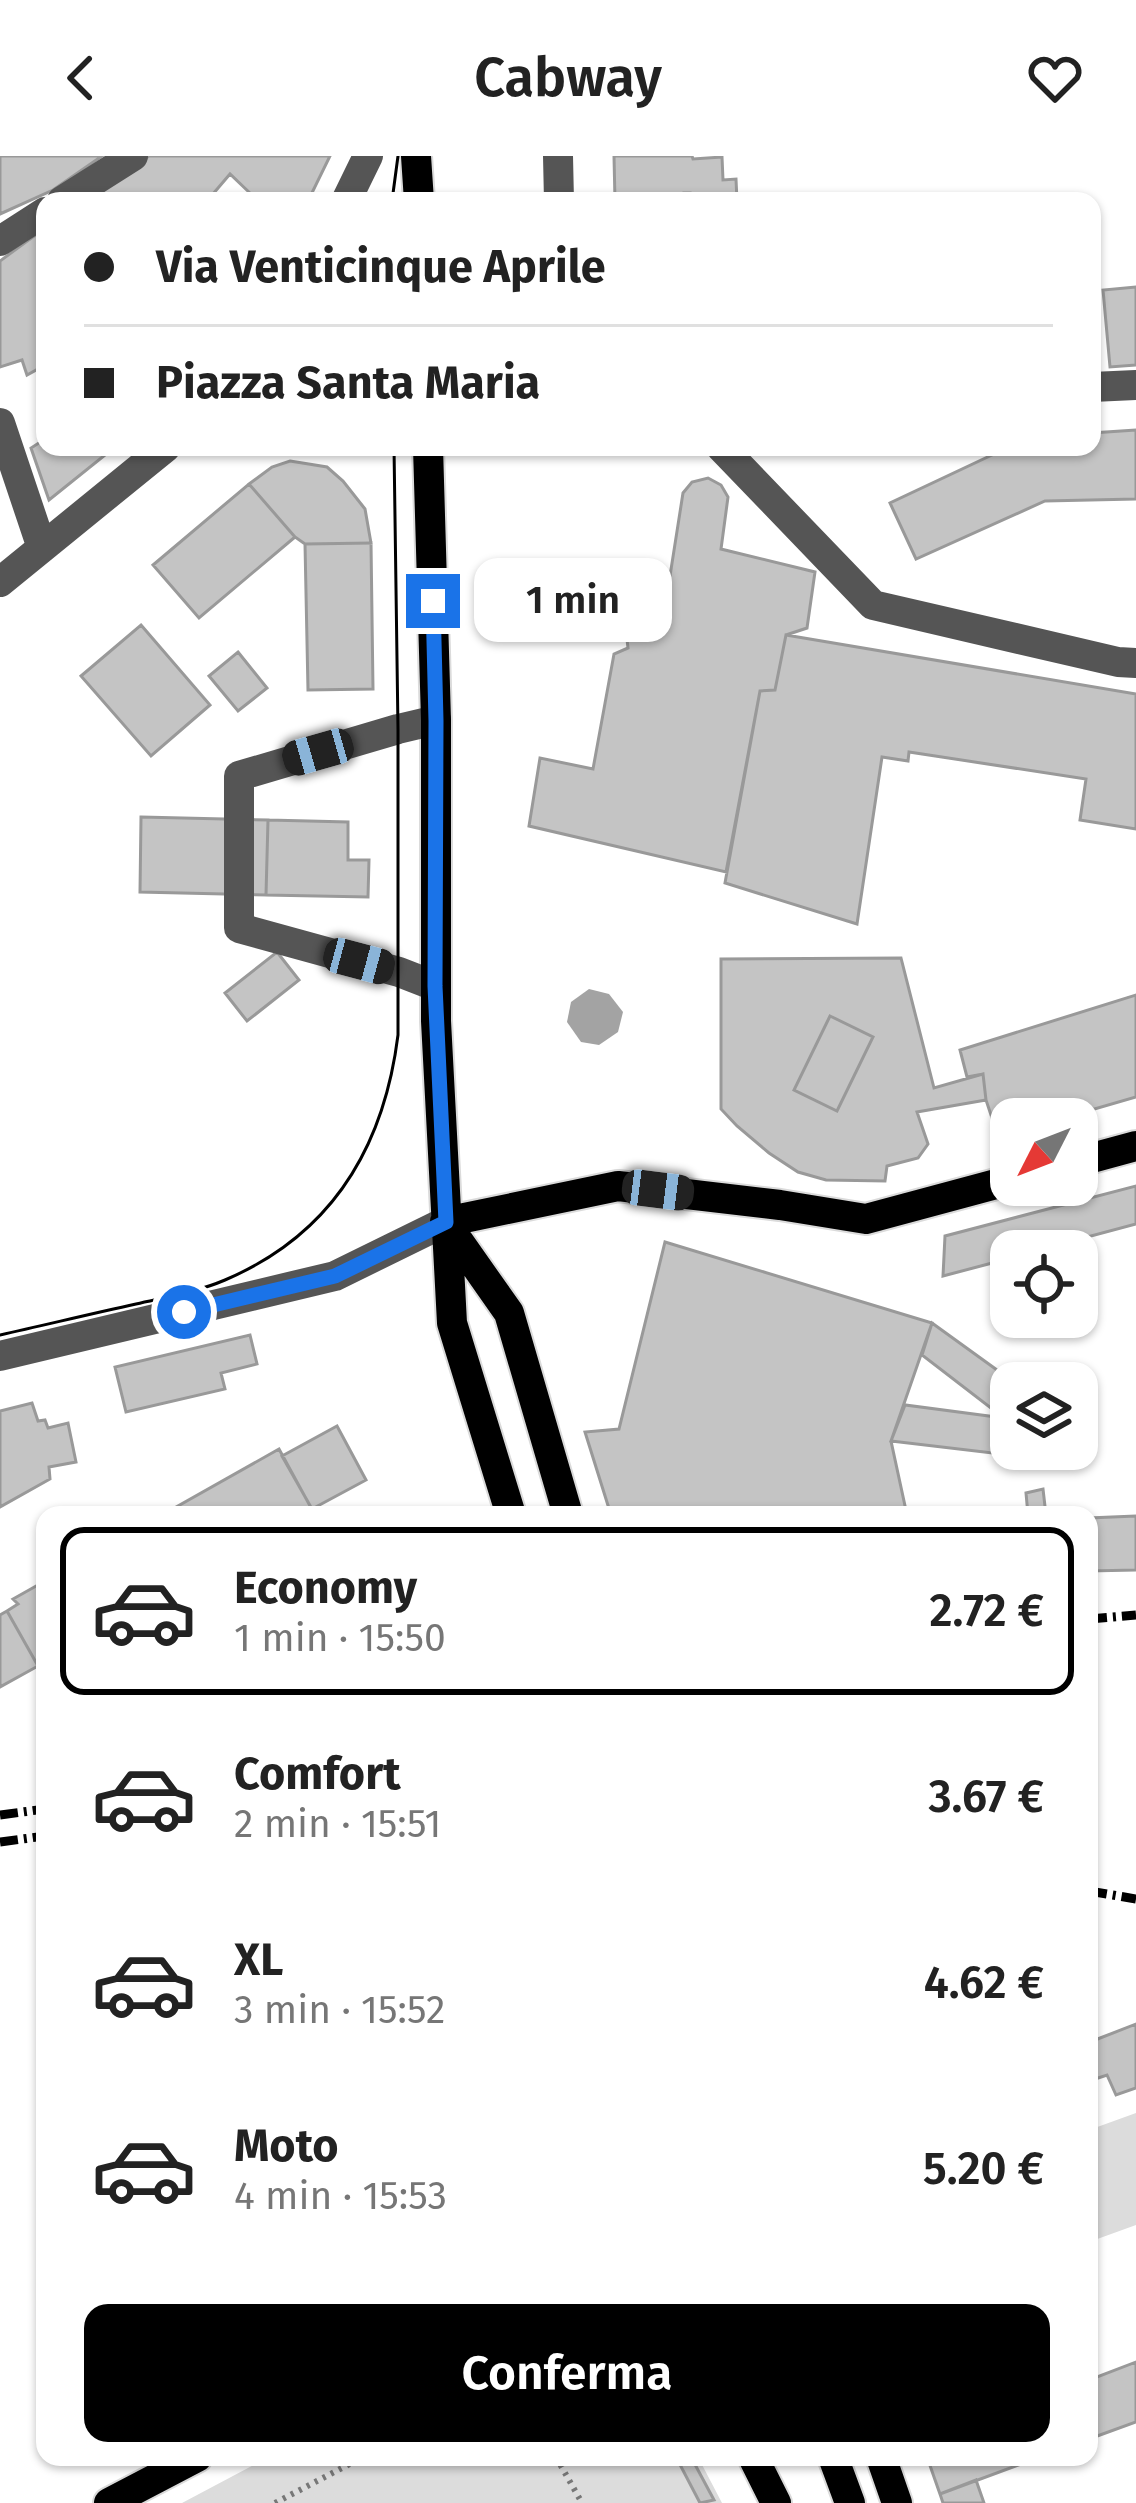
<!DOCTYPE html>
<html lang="it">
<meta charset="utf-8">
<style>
body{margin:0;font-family:"Fira Sans",sans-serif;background:#f2f2f2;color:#222;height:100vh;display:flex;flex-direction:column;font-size:45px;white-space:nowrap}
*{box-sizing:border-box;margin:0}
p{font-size:39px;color:#767676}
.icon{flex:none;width:66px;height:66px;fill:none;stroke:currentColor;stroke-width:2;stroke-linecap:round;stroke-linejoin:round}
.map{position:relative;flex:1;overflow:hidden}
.sheet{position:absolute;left:36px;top:1350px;width:1062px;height:960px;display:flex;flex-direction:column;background:#fff;border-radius:24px;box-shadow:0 3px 9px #0004}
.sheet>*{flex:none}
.top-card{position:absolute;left:36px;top:36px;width:1065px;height:264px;border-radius:24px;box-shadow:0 3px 9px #0004;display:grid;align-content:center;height:264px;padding:0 48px;background:#fff}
.needle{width:78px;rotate:228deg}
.tools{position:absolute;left:990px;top:942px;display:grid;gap:24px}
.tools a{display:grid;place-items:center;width:108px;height:108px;border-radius:24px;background:#fff;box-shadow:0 3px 9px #0004;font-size:60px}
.end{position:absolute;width:54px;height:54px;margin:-27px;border:15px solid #1a73e8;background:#fff;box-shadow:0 0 0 6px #fff}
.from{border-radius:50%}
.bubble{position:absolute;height:84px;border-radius:24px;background:#fff;box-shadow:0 3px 9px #0004;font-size:39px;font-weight:600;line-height:84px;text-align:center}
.car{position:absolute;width:36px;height:72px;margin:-36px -18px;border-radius:15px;box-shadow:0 0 9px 3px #0007;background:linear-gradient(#222 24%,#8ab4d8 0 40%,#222 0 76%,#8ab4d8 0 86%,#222 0)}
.top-card b{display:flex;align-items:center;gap:42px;height:114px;font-size:45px}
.top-card b+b{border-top:3px solid #e0e0e0}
.top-card i{width:30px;height:30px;background:#222}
ul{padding:21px 0 0;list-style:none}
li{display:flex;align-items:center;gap:36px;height:168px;margin:0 24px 18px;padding:0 24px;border:6px solid transparent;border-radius:24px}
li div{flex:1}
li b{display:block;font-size:45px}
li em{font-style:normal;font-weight:600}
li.current{border-color:#000}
li>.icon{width:108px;height:108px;stroke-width:1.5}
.cta{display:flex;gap:24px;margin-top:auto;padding:24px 48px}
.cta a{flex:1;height:138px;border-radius:24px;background:#000;color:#fff;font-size:48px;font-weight:600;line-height:138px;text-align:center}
header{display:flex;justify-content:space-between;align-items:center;height:156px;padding:0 48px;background:#fff;font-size:54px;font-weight:600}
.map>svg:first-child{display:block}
.green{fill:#dcdcdc}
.water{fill:#a3a3a3}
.building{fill:#c4c4c4;stroke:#999;stroke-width:3;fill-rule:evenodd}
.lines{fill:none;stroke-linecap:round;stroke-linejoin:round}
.major-casing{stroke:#dbdbdb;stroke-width:34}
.path{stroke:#777;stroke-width:6;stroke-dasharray:3 6;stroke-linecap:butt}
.minor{stroke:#555;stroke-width:30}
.major{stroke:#000;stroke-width:30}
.tram{stroke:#000;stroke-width:3}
.rail{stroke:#000;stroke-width:9;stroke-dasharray:18 6 3 6;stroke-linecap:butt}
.route{stroke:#1a73e8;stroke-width:15}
</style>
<header><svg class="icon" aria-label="back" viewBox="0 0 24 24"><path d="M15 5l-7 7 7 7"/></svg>Cabway<svg class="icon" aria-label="heart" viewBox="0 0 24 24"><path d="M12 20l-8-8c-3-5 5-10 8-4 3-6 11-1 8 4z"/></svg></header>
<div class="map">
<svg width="1136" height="2347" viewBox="0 0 1136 2347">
<rect width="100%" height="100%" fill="#fff"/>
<path class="green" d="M1136,1957v112l-47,17v-112z
M269,2301h429l24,46h-540z"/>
<path class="water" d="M589,833l20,5 14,18 -5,20 -19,13 -18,-3 -14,-20 4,-20z"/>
<path class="building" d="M0,0h102l-49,34 -53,24z
M149,0h181l-22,45h-61l5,-6 -22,-21 -23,27h-125z
M614,0h78l1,3 29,-2 1,23 13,-1 1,22h-47v-8h-6v8h-69z
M45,72v137l-18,10 -5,-15 -22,7v-106z
M1136,131v78l-26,2 -7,-77z
M1136,274v69l-91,2 -129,58 -26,-56 119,-56h83v-14z
M45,283v8h70l-66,53 -18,-52z
M290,305l37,6 16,14 22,28 6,34 -66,1 -10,-7 -46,-53 23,-17z
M708,322l13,7 7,12 -7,52 94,23 -8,56 -21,7 -11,55 -15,1 -34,181 -197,-46 11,-68 53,11 21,-115 14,-6 -3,-26 3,-14 13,-19 19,-11 10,-2 13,-83 9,-11z
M249,328l46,53 -96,81 -46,-53z
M371,387l2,146 -65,1 -3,-146z
M141,469l69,80 -59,51 -70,-80z
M786,479l350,59v135l-56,-9 6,-41 -177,-27 -1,9 -26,-4 -25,167 -132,-41 35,-192 15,-1z
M238,496l29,36 -29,23 -29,-35z
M141,661l127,3 -2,75 -126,-3z
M268,664l80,2v38h21l-1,37 -102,-2z
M277,796l22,28 -52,41 -22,-28z
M901,802l33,130 49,-14 3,26 -69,12 11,32 -10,14 -31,8 -2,15 -59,-1 -28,-8 -29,-19 -32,-27 -16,-17v-150zM830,860l43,21 -36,74 -43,-21z
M1136,839v102l-76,22h-12l-5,-18 -51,17 -6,-18 -3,-26 -16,3 -7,-27z
M830,860l43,21 -36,74 -43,-21z
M1136,1030v38l-101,27h-24v7l-68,18 2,-40z
M665,1086l267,81 -41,118 16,74h-296l-26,-83 34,-3z
M932,1167l83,60h-4v66h25l-2,9 -143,-17 14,-36 99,13 -82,-63z
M250,1179l7,29 -36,9 4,16 -99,23 -11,-45z
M32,1247l6,18 7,-1 3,8 20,-5 8,39 -27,5 1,12 -50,28v-96z
M337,1270l29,54 -54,29 -30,-53z
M279,1293l36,66h-153z
M1043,1333l3,26h-18l-2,-22z
M1136,1360v54l-47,1v-53z
M45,1425v81l-7,4 -31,-55 11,-7 -5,-5z
M7,1455l31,55 -38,21v-72z
M1136,1868v64l-20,7 -9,-20 -12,4 -4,-11h-2v-30l4,-2 2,4z
M1136,2206v60l-47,17v-59z
M676,2301h15l23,43 -14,3z
M927,2301h113l-100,37z
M976,2324l8,23h-41l-3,-9z"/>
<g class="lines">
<g class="major-casing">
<path id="major" d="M416,0l3,45
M428,291l8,273v301l16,302 59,192
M1077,1006l59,-16
M445,1066l173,-36 162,19 86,14 145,-39
M445,1066l64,91 59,202
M753,2301l23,46
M833,2301l17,46
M881,2301l16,46
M109,2347l88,-46"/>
</g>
<path class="path" d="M556,2301l26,46
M275,2347l88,-46"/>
<path class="minor" d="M558,0l1,45
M62,45l71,-45
M346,45l22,-45
M0,85l45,-29
M1092,231l44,-2
M0,267l42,125
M721,291l152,158 245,57 18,1
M0,426l166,-135
M435,830l-36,-14 -160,-44v-152l159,-47 38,-9
M0,1200l335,-80 110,-54"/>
<use href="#major" class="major"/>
<path class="tram" d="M392,45l6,-45
M0,1179c45,-10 90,-21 136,-31 30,-7 61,-12 89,-24 108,-46 159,-133 173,-245v-306l-4,-282"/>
<path class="rail" d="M1089,1463l47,-4
M0,1659l45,-6
M0,1686l45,-6
M1089,1735l47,8"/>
</g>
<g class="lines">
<path class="route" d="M184,1156l151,-36 111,-54 -11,-236 1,-265 -3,-120"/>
</g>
</svg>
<div class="tools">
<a><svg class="needle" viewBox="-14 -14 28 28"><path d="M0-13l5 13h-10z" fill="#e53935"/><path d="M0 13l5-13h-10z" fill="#767676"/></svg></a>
<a><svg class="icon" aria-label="locate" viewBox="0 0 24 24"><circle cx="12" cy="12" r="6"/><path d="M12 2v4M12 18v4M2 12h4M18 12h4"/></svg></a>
<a><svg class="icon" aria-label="layers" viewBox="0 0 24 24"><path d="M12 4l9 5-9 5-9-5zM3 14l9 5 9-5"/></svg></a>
</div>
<i class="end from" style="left:184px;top:1156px"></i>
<i class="end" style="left:433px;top:445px"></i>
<div class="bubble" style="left:474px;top:402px;width:198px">1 min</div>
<i class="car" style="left:318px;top:596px;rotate:254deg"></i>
<i class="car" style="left:359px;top:805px;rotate:105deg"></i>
<i class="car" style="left:658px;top:1034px;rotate:97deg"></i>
<div class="top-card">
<b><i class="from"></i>Via Venticinque Aprile</b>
<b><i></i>Piazza Santa Maria</b>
</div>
<section class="sheet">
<ul>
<li class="current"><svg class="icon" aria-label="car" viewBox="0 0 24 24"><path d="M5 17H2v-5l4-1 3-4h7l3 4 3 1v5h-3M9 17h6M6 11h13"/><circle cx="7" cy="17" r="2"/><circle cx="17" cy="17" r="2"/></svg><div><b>Economy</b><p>1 min · 15:50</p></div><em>2.72 €</em></li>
<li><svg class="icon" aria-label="car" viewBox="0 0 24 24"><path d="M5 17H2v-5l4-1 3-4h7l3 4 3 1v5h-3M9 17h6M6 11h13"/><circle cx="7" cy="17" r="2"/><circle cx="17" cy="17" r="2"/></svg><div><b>Comfort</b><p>2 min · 15:51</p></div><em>3.67 €</em></li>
<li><svg class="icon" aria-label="car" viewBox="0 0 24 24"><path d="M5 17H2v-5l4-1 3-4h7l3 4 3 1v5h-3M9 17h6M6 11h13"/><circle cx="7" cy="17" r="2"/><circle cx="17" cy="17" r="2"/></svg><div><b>XL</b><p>3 min · 15:52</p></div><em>4.62 €</em></li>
<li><svg class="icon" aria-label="car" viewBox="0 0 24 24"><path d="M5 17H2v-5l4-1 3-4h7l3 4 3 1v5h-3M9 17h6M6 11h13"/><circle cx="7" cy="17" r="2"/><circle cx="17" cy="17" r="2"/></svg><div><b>Moto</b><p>4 min · 15:53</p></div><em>5.20 €</em></li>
</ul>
<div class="cta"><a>Conferma</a></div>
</section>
</div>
